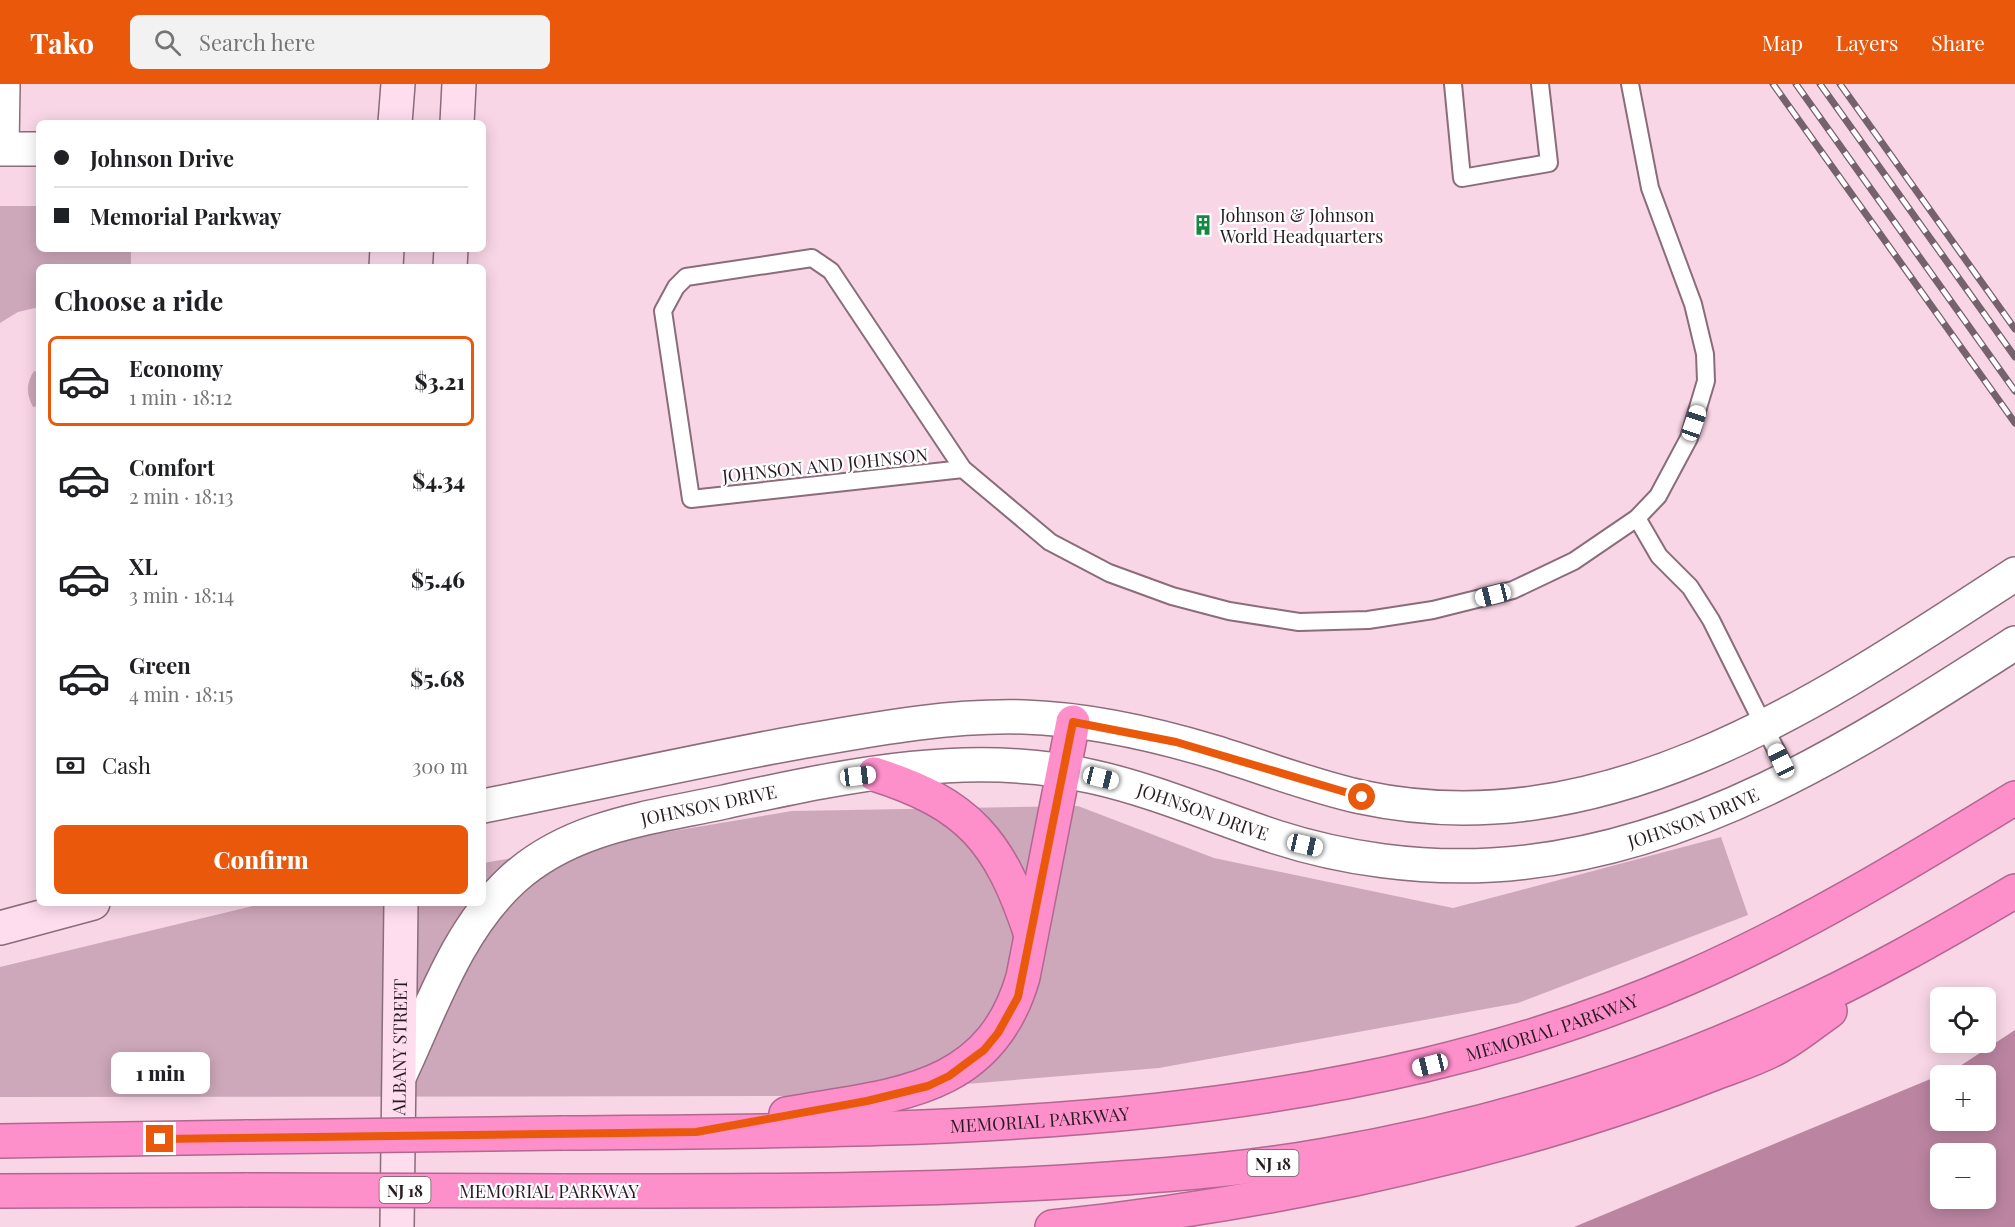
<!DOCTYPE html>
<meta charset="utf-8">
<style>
body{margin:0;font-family:"Playfair Display",serif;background:#f2f2f2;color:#202124;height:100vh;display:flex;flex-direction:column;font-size:22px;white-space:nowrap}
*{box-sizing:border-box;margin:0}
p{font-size:20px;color:#757577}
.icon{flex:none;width:33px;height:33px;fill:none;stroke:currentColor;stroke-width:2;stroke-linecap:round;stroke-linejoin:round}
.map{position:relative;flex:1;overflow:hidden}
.panel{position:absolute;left:36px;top:180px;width:450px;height:642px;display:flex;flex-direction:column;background:#fff;border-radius:9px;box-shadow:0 3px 15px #0003}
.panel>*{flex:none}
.hud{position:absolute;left:36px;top:36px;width:450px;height:132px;border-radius:9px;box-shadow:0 3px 15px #0003;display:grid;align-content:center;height:132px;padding:0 18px;background:#fff}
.buttons{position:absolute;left:1930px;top:903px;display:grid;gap:12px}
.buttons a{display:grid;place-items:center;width:66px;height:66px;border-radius:9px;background:#fff;box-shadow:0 3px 15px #0003;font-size:30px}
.end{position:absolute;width:27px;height:27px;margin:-14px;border:8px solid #ea580c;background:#fff;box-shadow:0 0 0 3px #fff}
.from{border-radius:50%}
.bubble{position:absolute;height:42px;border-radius:9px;background:#fff;box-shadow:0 3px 15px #0003;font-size:20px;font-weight:800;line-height:42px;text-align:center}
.car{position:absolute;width:18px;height:36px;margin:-18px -9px;border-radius:8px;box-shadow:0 0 4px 2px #0007;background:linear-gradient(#fff 24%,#345 0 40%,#fff 0 76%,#345 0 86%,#fff 0)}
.hud b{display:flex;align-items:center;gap:21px;height:57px;font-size:22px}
.hud b+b{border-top:2px solid #e0e0e0}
.hud i{width:15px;height:15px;background:#202124}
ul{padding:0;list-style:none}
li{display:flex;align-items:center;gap:18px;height:90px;margin:0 12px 9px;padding:0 6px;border:3px solid transparent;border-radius:9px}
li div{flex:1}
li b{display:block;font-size:22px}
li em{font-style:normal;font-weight:800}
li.selected{border-color:#ea580c}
li>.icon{width:54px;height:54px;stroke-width:1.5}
h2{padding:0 18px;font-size:27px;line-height:72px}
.pay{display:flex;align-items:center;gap:15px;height:66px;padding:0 18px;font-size:22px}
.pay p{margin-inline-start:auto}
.action{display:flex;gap:12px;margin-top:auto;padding:12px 18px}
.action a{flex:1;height:69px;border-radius:9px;background:#ea580c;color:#fff;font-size:24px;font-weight:800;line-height:69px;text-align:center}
header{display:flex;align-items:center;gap:36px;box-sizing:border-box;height:84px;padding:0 30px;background:#ea580c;color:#fff}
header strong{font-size:28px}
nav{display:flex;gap:33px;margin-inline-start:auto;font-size:21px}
.search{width:420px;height:54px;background:#f2f2f2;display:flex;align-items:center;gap:15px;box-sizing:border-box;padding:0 21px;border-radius:9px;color:#757577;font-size:22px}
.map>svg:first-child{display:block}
.green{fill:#cda8ba}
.water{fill:#bb85a1;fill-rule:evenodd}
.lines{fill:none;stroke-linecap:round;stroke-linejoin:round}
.service-casing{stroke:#8b6c7b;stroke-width:20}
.minor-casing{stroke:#8b6c7b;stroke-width:36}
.tertiary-casing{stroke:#8b6c7b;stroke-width:36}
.secondary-casing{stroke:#8b6c7b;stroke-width:36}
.motorway-casing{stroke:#b26790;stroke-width:36}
.service{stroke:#fff;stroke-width:16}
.minor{stroke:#fff;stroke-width:33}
.tertiary{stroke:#fff;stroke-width:33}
.secondary{stroke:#feddef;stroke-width:33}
.motorway{stroke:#fd8fcb;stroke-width:33}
.rail-casing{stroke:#76626c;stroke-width:7}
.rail{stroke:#fff;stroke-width:4.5;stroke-dasharray:14;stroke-linecap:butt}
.motorway-bridge-casing{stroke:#b26790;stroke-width:36;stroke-linecap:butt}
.motorway-bridge{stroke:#fd8fcb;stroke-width:33}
.route{stroke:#ea580c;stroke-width:8}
.labels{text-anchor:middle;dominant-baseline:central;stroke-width:4.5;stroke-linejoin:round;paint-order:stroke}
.shield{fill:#fff;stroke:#686064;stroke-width:1.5}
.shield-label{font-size:16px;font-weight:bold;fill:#281c22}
.poi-label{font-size:18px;fill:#281c22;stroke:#fff;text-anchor:start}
.street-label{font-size:18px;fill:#281c22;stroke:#fff}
</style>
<header>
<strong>Tako</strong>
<div class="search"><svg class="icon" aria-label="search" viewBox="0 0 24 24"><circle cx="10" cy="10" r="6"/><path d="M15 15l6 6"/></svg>Search here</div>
<nav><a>Map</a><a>Layers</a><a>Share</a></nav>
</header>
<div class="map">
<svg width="2015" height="1143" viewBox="0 0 2015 1143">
<rect width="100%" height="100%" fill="#f8d6e6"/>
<path class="green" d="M0,122h39v43h92v18h-92v40l-21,5 -18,11z
M34,287l5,2v33l-6,1c-7,-14 -7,-23 1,-36z
M1078,722l136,52 239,50 268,-71 27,78 -230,88 -359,65 -339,28 -820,1v-130l265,-64h218v-40l309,-52z"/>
<path class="water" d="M2015,946v197h-441l383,-159zM1941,992h45v44h-45zM1941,1070h45v44h-45z"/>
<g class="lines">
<g class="service-casing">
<path id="service" d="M1453,0l9,94 87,-15 -9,-79
M963,385l-272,30 -28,-188 13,-24 10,-10 126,-19 19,13 132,198 87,73 59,31 63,23 57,15 70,11 69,-2 65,-10 80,-20 61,-29 63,-43 21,-22 31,-58 17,-57 -1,-27 -12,-50 -43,-116 -20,-104
M1637,434l22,38 31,31 21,33 79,158"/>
</g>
<g class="minor-casing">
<path id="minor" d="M0,65h39
M2,65l1,-65"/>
</g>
<g class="tertiary-casing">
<g id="tertiary">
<path d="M483,722c106,-21 211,-45 317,-64 74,-13 148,-27 224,-25 64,2 130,17 190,35 49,15 97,34 147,45 244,53 461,-97 654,-223"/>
<path id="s1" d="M400,991c31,-66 57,-145 113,-196 58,-53 137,-61 211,-77 121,-26 246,-54 370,-25 62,14 121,40 182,60 68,22 144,32 216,28 196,-11 363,-119 523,-222"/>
</g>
</g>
<g class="secondary-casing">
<g id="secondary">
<path d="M395,39l3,-39"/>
<path d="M457,39l2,-39"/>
<path d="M386,183l1,-18"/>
<path d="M450,183l1,-18"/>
<path d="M0,844l93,-25"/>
<path id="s2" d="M397,1143l4,-324"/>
</g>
</g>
<g class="motorway-casing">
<g id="motorway">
<path d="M874,690c95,30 126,67 157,161"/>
<path d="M786,1030c102,-19 203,-18 237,-137l50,-255"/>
<path id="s3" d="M563,1049c380,-3 770,0 1125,-155 114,-50 221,-115 327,-180"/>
<path d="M0,1057l248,-4"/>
<path d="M0,1107l248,-1"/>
<path d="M563,1107c182,0 363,1 545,-12 72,-5 146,-11 218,-24 155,-27 312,-73 455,-139 81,-36 158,-80 234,-125"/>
<path d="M1052,1143c170,-18 326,-48 491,-95 57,-17 112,-35 167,-57 23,-9 47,-16 68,-28 18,-10 35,-24 52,-36"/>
</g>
</g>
<use href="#service" class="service"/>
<use href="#minor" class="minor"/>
<use href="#tertiary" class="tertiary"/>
<use href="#secondary" class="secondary"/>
<use href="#motorway" class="motorway"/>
<g class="rail-casing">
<path id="rail" d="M1773,0l242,339
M1796,0l219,307
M1820,0l195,273
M1840,0l175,245"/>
</g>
<use href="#rail" class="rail"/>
<g class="motorway-bridge-casing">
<path id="motorway-bridge" d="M248,1053l315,-4
M248,1106l315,1"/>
</g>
<use href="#motorway-bridge" class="motorway-bridge"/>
</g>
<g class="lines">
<path class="route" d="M160,1055l536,-7 171,-31 61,-15 21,-10 35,-26 14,-17 20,-36 55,-275 103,20 186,55"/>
</g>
<defs>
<g id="building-bare" transform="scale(1.62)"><path d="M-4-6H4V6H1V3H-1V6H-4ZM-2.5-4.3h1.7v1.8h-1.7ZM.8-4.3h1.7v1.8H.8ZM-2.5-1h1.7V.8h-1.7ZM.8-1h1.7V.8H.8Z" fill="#148740" stroke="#fff" stroke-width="2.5" paint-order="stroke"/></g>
</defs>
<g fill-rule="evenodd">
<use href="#building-bare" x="1203" y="141"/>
</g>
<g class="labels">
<g class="shield">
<rect x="1247.5" y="1066" width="51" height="26" rx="4.5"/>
<rect x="379.5" y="1093" width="51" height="26" rx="4.5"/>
</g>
<g class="shield-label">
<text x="1273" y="1079">NJ 18</text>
<text x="405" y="1106">NJ 18</text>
</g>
<g class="poi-label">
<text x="1220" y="131">Johnson &amp; Johnson<tspan x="1220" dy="21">World Headquarters</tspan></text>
</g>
<g class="street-label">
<text transform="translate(825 381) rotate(-6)">JOHNSON AND JOHNSON</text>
<text stroke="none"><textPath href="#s1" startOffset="440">JOHNSON DRIVE</textPath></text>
<text stroke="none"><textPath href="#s1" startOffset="944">JOHNSON DRIVE</textPath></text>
<text stroke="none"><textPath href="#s1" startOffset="1448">JOHNSON DRIVE</textPath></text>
<text stroke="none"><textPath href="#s3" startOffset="999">MEMORIAL PARKWAY</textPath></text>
<text stroke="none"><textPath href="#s2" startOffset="180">ALBANY STREET</textPath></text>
<text stroke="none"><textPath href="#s3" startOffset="477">MEMORIAL PARKWAY</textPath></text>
<text x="549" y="1107">MEMORIAL PARKWAY</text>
</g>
</g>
</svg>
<div class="buttons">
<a><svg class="icon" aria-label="locate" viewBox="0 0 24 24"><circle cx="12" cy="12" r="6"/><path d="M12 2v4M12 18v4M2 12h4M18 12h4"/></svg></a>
<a>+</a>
<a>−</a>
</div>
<i class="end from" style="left:1362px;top:713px"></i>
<i class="end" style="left:160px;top:1055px"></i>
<div class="bubble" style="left:111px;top:968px;width:99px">1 min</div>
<i class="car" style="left:1694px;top:339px;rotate:19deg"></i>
<i class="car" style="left:1493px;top:511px;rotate:256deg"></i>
<i class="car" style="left:1781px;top:677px;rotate:334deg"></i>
<i class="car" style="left:858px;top:692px;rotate:83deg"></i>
<i class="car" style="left:1101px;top:694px;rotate:104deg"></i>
<i class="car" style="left:1305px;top:761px;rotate:103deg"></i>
<i class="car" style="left:1430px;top:981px;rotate:256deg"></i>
<div class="hud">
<b><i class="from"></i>Johnson Drive</b>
<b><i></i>Memorial Parkway</b>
</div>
<section class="panel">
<h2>Choose a ride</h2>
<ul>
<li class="selected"><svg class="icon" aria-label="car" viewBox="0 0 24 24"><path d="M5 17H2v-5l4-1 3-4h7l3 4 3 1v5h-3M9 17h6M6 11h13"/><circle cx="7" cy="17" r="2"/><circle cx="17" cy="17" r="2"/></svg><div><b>Economy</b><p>1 min · 18:12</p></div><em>$3.21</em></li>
<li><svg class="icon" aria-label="car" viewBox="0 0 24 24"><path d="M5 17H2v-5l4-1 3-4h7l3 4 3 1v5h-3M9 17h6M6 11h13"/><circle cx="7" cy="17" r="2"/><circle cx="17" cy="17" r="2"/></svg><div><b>Comfort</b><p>2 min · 18:13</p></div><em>$4.34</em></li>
<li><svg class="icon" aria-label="car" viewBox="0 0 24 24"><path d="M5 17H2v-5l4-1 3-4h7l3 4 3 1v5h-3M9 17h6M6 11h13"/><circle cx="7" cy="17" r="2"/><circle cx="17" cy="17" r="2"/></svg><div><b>XL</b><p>3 min · 18:14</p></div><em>$5.46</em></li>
<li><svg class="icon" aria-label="car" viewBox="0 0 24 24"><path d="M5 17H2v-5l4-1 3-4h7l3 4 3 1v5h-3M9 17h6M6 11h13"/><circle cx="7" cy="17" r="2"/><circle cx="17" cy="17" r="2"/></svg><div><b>Green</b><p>4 min · 18:15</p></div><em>$5.68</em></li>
</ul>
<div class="pay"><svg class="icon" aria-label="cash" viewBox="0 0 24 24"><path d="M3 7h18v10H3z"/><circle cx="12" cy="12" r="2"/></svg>Cash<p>300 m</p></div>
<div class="action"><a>Confirm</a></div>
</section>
</div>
